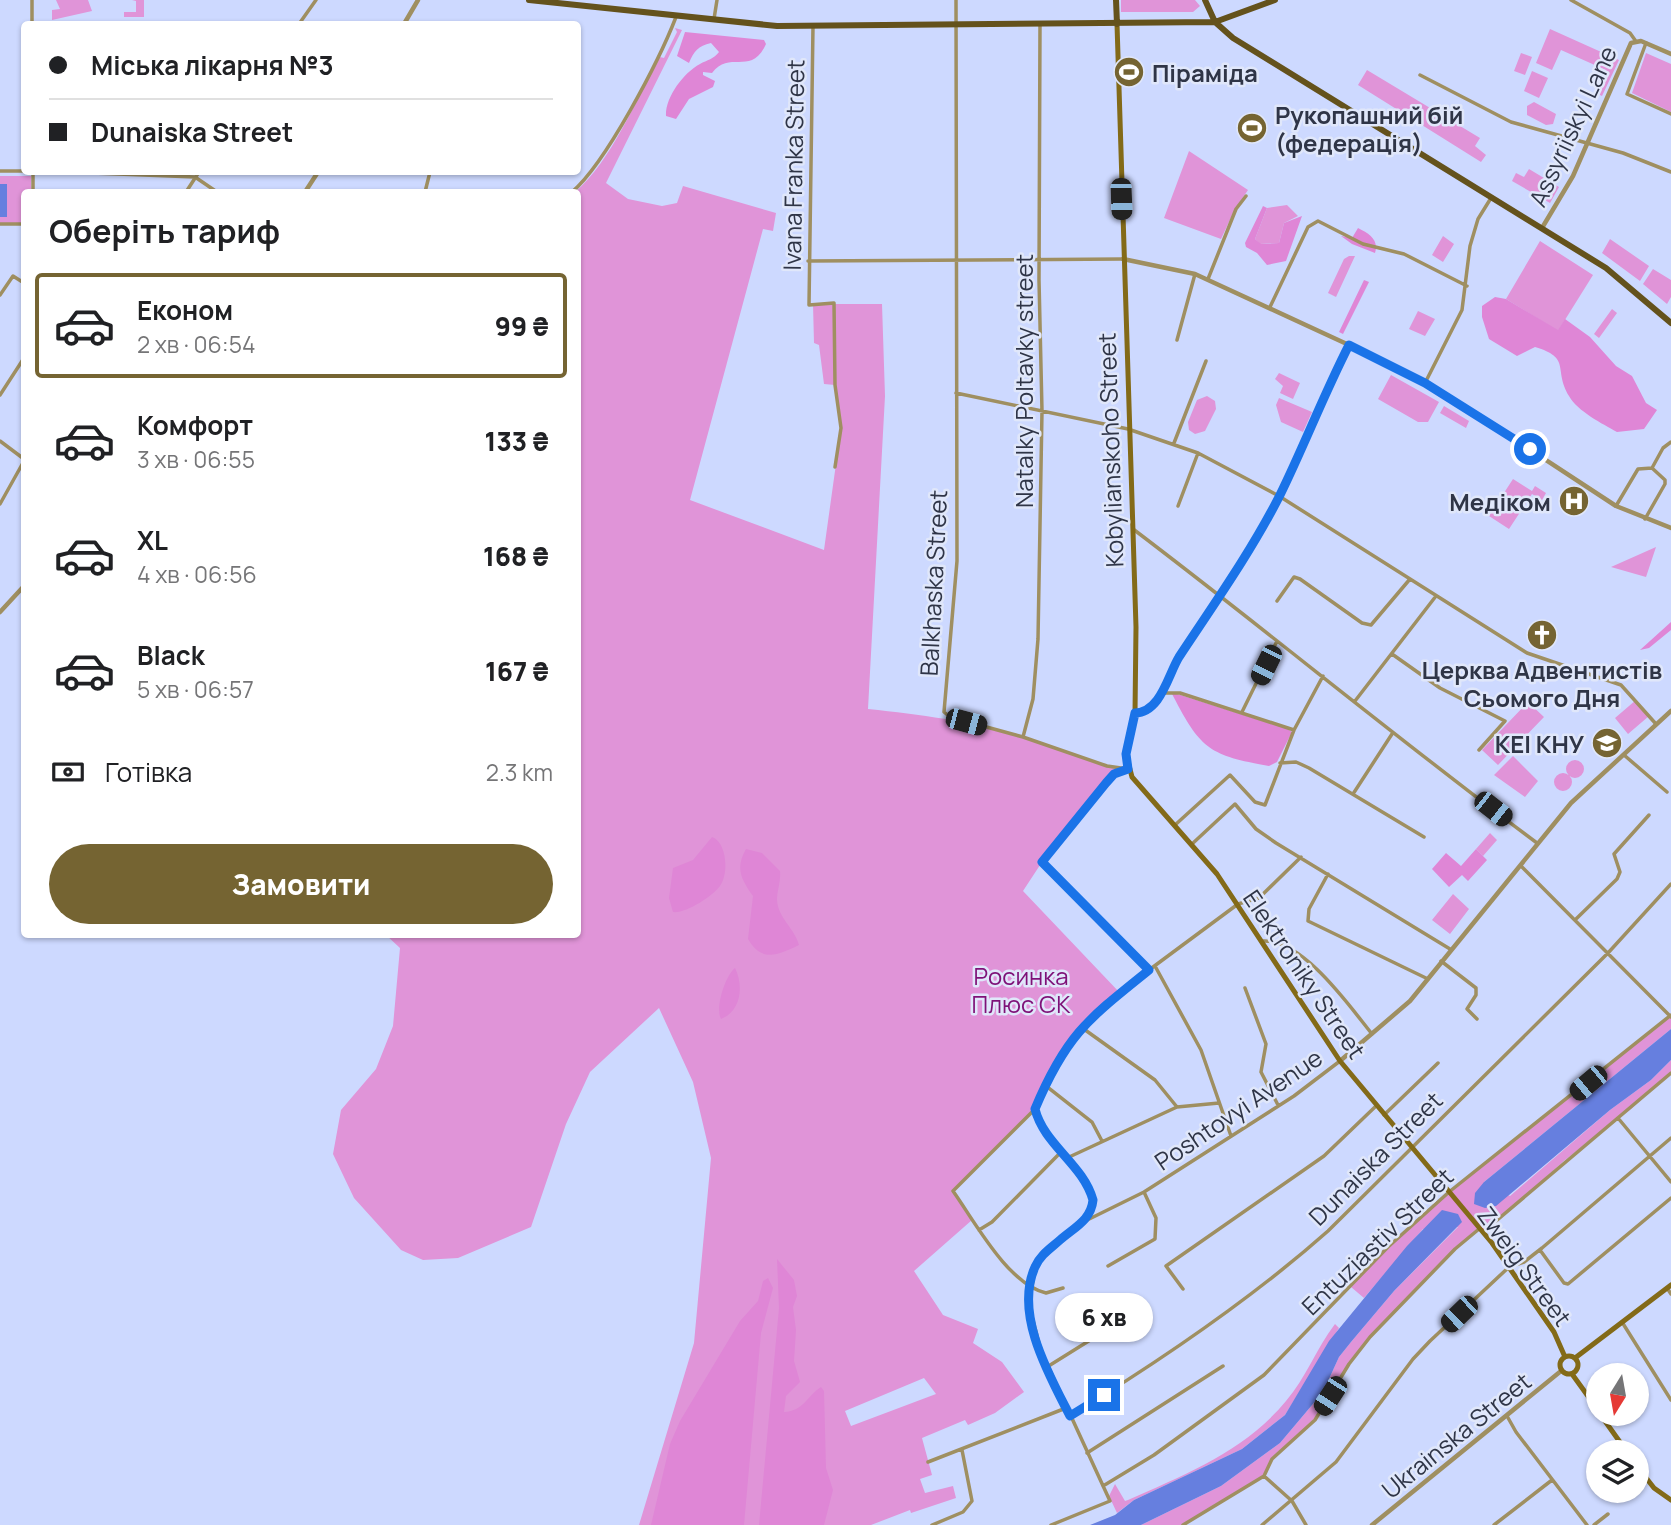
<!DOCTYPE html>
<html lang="uk">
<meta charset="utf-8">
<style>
body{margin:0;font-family:Manrope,sans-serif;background:#f6f6f6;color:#202124;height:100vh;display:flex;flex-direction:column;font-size:26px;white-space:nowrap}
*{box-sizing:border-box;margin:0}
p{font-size:23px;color:#757577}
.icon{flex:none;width:38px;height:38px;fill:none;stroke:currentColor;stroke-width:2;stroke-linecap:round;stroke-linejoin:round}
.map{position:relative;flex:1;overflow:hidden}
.sheet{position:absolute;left:21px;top:189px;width:560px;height:749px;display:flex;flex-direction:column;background:#fff;border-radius:7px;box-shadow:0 2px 5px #0004}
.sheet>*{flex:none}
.hud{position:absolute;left:21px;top:21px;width:560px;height:154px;border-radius:7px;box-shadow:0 2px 5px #0004;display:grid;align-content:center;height:154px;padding:0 28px;background:#fff}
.needle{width:46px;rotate:191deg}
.fabs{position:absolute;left:1586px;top:1363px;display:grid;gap:14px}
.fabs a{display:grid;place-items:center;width:63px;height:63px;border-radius:50%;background:#fff;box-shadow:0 2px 5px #0004;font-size:35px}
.end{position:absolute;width:32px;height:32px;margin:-16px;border:9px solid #1a73e8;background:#fff;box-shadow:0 0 0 4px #fff}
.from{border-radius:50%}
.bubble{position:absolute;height:49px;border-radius:24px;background:#fff;box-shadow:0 2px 5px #0004;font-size:23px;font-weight:800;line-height:49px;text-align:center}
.car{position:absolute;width:21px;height:42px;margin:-21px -10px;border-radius:9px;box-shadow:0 0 5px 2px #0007;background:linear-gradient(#222 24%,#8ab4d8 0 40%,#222 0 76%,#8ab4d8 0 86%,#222 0)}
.hud b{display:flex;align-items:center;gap:24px;height:66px;font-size:26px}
.hud b+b{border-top:2px solid #e0e0e0}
.hud i{width:18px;height:18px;background:#202124}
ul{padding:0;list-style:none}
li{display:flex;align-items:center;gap:21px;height:105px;margin:0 14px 10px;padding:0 14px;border:4px solid transparent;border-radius:7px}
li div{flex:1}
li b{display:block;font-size:26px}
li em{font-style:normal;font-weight:800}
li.current{border-color:#756432}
li>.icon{width:63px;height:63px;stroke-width:1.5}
h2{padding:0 28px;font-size:32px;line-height:84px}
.pay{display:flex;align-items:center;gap:18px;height:77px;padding:0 28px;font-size:26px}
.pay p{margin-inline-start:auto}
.button{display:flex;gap:14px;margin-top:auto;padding:14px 28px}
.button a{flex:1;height:80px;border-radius:42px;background:#756432;color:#fff;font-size:28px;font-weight:800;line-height:80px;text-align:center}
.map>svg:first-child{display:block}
.green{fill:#e094d8;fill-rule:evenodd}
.forest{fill:#df86d6}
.water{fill:#667fdf}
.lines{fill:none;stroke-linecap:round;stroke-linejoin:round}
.minor{stroke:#9f8f61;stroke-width:3.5}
.tertiary{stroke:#9f8f61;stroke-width:4.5}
.secondary{stroke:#836a18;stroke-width:5}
.primary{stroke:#64521c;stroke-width:6}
.route{stroke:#1a73e8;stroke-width:9}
.labels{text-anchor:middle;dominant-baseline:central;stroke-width:5;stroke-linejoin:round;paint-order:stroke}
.poi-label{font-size:24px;font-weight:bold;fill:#2f3547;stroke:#e0e7fa;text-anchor:start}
.street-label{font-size:24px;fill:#2f3547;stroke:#e0e7fa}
.park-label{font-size:24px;fill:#7e1178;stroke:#e0e7fa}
</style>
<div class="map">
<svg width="1671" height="1525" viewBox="0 0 1671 1525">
<rect width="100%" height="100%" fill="#cdd9ff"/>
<path class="green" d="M56,0h32l4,11 -40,9v-10l8,-1z
M132,0h12v17h-20v-5h12v-11z
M1121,0h74l5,6 -7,6h-72z
M675,28l7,2 -76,153 22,16 34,7 15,-3 6,-17 93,27 -3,18 -10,-2 -73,271 134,50 17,-122 -6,-43 -11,-1 -5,-39 -5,-2 -1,-39h69l3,92 -17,313c56,6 102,12 155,28 35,11 68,27 105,32l-14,5 -72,88 -19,29 97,102 -30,25 -26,31 -29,60 -82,82 19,29 -58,51 29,44 35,14 -5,14 29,19 22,30 -29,21 -27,12 -3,-5 -43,18 10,37 -12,4 5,14 28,-7 3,12 -45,15 -1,-3 -39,15h-232l55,-182 17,-185 -18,-76 -34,-74 -69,64 -24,52 -35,103 -73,31 -35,2 -22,-10 -47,-52 -21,-44 8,-44 35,-41 17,-43 7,-78 -14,-13 192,-1v-742h-3c36,-30 61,-93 85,-135l4,1 13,-26zM924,1378l12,16 -85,32 -6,-15z
M1550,29l69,31 -17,36 -6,-3 10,-23 -45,-20 -9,20 -16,-7z
M1521,53l11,4 -7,18 -11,-4z
M1646,53l25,11v48l-39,-19z
M1367,70l113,68 -5,8 11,9 -5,7 -123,-77z
M1532,71l16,7 -9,20 -15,-7z
M1534,102l22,12 -3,10 -7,1 -19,-10v-9z
M1189,151l59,39 -13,19 -14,30 -57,-21z
M1529,169l30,18 -9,16 -38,-22 4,-8 8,4z
M0,176h31v16h-7v31h-24z
M1287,205l11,11 -14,7 -5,20 -19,1 -5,-5 12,-31z
M1443,236l11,8 -11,18 -11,-7z
M1610,239l39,27 -9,15 -38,-28z
M1540,241l53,34 -35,56 -52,-32z
M1349,256h6l-19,41 -8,-4 16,-34z
M1653,269l18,11v17l-4,7 -24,-20z
M1612,309l5,4 -18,25 -5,-4z
M1418,311l17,8 -10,17 -16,-7z
M1279,373l21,10 -7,16 -13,-6 3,-7 -8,-7z
M1391,375l48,27 -11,20h-10l-40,-23z
M1207,396l8,5 1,8 -11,22 -10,3 -6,-4 -1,-8 9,-22z
M1279,398l33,14 -9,20 -22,-10 -5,-17z
M1444,406l25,15 -3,7 -26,-15z
M1513,479l19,12 3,-5 11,7 -4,7 -10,-6 -23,35 -20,-13z
M1656,547l-10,30 -35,-10z
M1636,700l13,16 -21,18 -13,-16z
M1528,702l16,15 -46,48 -16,-15z
M1513,756l25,25 -13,16 -31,-22z
M1566 769a9 9 0 1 1 18 0a9 9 0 1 1-18 0Z
M1554 782a9 9 0 1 1 18 0a9 9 0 1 1-18 0Z
M1490,833l7,7 -14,16 -7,-7z
M1453,894l16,15 -19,25 -18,-14z
M1671,1015v14l-187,153 26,14 100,-86 41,-30 20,-20v13l-40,36 -66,51 -77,69h-9l-24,20 -55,55 -51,60 -34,56 -43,39 -8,17 -81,49h-42l80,-39 59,-43 43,-51 16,-35 12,-15 43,-51 64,-64 -35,2 -59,69 -13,-11c96,-103 212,-183 320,-272z
M1335,1324l4,4 -54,87 -43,34 -108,51 -17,13 -8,-17 6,-12 10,17 3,-1c58,-26 117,-49 158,-99 20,-23 30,-52 49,-77z"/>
<path class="forest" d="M685,32l79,8 2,4c-15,33 -36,5 -54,29l-9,-1v3l12,6 -2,6 -24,12 -13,20 -10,-3c-1,-18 17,-43 34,-52 7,-4 14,-5 19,-12l-8,-9c-13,3 -17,8 -22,20l-12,-7z
M1263,206l4,2 -12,31 6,5 18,-1 5,-20 18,-7 -16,45 -19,4 -10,-12 -11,-6 -1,-4z
M1358,228c12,6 21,12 17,25l-23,-9 -11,-8 11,2z
M1364,280l5,2 -26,52 -4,-2z
M1495,297l11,2 52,31 7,-11 25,18 26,29 16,10 14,27 11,7 -13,19 -27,3c-14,-8 -40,-21 -48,-36 -16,-27 3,-38 -34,-49l-18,9 -28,-17 -7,-22v-11z
M1671,622v8l-22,18 -9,2z
M1171,692l117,37 4,3 -15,30 -8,4c-62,-11 -69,-18 -98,-74z
M712,837c15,5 17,37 8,49 -7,10 -35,28 -47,26l-4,-14 4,-30 20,-8z
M746,849l16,4 18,18c1,10 -3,20 -3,29 1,18 18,29 22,45 -21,10 -37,18 -51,-6l5,-43c-12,-17 -18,-28 -7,-47z
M1476,849l11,11 -19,21 -6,-6 -13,12 -17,-18 14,-16 15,13z
M735,968c9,18 6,43 -14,51 -6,-11 4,-43 14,-51z
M777,1259l17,21 3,16 -4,11 3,23 -2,31 6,21 -14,14 -2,16c20,-1 23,-16 37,-25l3,4 2,77 7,22 -9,35h-65l20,-217z
M768,1278l5,10 -12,45 -17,192h-93l19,-81 10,-23 60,-100 18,-20 5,-20z"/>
<path class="water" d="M0,184h7v33h-7z
M1671,1029v31l-20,20 -41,30 -114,96 -11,2 -11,-4 1,-11 9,-11z
M1442,1210l16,4 4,8 -68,69 -43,51 -12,15 -16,35 -43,51 -59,43 -80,39h-51l25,-10 19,-15 108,-51 43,-34 44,-74 78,-95z"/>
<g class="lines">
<path class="minor" d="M32,0v24
M956,0l1,561 -13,151 6,5 73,20 84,29 21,3
M1571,0l59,33 5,7
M714,19l3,-19
M299,24l17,-24
M813,26l-4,279 25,-2 1,82 6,43 -6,39
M1646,43l-19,51 44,20
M1420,75l91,47 112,31 48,19
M0,171h24
M33,172v20
M66,172l129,5 22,15
M186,192l13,-20
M425,192l5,-20
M572,192c34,-29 87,-131 104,-175
M0,224h24
M808,261l315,-2
M1208,279l28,-70 10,-13
M0,295l13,-19 11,7
M1270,307l38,-80 10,-6 45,23 41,10 63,32
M1177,340l18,-66
M1425,383l37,-73 8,-64 8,-27 13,-21
M956,393l172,36 70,24 81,43 248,157 94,32 35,39
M0,395l24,-37
M0,441l24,18
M1174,443l32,-82
M0,504l24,-43
M1178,506l20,-53
M1616,506l22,-37 14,-1
M1645,519l20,-35v-4l-13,-12 11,-20 8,-6
M1133,529c136,103 267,212 404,314
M1277,601l17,-24 6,2 62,44 9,2 39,-46
M1392,654l48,34 65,33 -26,29
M1162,693h18l114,37
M1355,701l81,-105
M1242,712l35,-71
M1135,713c26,-1 33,-38 44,-56 36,-53 72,-105 101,-162 24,-50 44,-101 69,-150
M1023,737l10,-38 5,-60 4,-228 -3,-131 1,-256
M1624,755l43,37
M1280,763l16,-1 13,6 115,69
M1126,770l-12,4 -8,9 -64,79 107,108
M1353,794l39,-60
M1175,825l55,-50 25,27 10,3 29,-75 29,-54
M1192,844l43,-40 21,25 20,14 174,106
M1521,866l150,151
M1328,874l-19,35 -1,12 120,58
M1576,919l41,-40 3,-7 -6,-18 35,-39
M1263,941c40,-2 87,66 109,93
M1441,961l35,27v7l-9,14 10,10
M1155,966l46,84 30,86
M1245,988l21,56 -5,28 17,33
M1081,1027l74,53 22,27
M1045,1085l47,37 10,19
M1035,1109l-82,82c22,31 55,93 93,102l17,-5
M1384,1115l54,-52
M1618,1118l53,64
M1067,1158l110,-51 42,-4
M1087,1219l6,-14 -1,-11 -48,-64 -9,-21 23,-51 23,-31 68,-57 89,-66 21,-6 42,-41
M979,1230l13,-8 69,-70
M1483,1232l188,-159
M1540,1250l24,33 4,1 103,-86
M1108,1266l47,-27 1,-21 -12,-26
M1667,1288l4,6
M1183,1289l-17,-23 158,-110 52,-50
M1622,1322l49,78
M1047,1367l93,-58
M1070,1416c90,-55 179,-115 258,-185l280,-278 63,-69
M1507,1416l9,16 71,93
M1087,1453l136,-87
M928,1462l138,-54
M1264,1476l28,25 14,24
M1103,1486l51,-31 110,-80 124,-128 61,-55 222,-177
M932,1525l31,-13 9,-11 -10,-51
M1051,1525l59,-24 -69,-150 -12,-46 6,-37 13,-18 27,-24 69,-34 150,-96 46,-35
M1183,1525l81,-49 8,-17 43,-39 34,-56 21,-27 85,-88 24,-20
M1262,1525l74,-63 77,-103 17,-18 79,-74 15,-5 18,-14 129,-110
M1494,1525l58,-45
M1594,1525l14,-11"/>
<path class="tertiary" d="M404,24l14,-24
M305,192l13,-20
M1542,228l31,-52 58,-133 10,-2 30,13
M1123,259l72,15 154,71 101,52 166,109 55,22
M0,612l24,-26
M1340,1061l70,-60 161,-198 100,-92
M1372,1525l189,-154"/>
<path class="secondary" d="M1117,24l19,603 -1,86 -9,41 6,23 85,97 123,187 152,182 62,89 11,25
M1560 1365a9 9 0 1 1 18 0a9 9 0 1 1-18 0Z
M1575,1358l96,-73
M1572,1374l26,36
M1600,1414l27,38
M1636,1465l18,23 17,12"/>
<path class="primary" d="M529,0l248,26 438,-4 60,-22
M1116,0l1,24
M1205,0l10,22 18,16 373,230 65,55"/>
</g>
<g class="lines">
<path class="route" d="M1104,1395l-34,21c-21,-41 -56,-102 -35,-149 5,-12 16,-19 25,-27 15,-13 31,-20 33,-40 -10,-36 -49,-55 -58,-91 31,-74 53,-90 114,-139l-107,-108 64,-79 8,-9 14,-5 -2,-15 9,-41c26,-1 33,-38 44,-56 35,-53 72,-105 101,-162 24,-49 44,-101 69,-150l76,38 105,66"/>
</g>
<defs>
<g id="stadium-disc" transform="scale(1.575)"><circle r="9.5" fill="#756432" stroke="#e0e7fa"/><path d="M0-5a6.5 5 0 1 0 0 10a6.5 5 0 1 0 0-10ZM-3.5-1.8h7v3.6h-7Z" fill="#fff"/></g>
<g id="hospital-disc" transform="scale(1.575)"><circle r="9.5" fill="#756432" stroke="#e0e7fa"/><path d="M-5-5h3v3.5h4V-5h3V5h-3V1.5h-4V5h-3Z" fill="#fff"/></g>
<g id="church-disc" transform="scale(1.575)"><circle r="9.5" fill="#756432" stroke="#e0e7fa"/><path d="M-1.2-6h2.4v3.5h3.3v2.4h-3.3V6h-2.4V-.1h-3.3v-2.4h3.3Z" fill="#fff"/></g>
<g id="university-disc" transform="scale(1.575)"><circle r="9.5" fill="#756432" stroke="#e0e7fa"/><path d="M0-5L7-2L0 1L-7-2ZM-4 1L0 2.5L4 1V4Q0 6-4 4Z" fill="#fff"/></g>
</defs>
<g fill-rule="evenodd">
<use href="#stadium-disc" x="1129" y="72"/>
<use href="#stadium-disc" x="1252" y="128"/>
<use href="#hospital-disc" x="1574" y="501"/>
<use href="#church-disc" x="1542" y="635"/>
<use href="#university-disc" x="1607" y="743"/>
</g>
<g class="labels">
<g class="poi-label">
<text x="1152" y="72">Піраміда</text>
<text x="1275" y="114">Рукопашний бій<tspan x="1275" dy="28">(федерація)</tspan></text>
<text x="1551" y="501" text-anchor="end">Медіком</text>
<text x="1542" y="669" text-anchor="middle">Церква Адвентистів<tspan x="1542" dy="28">Сьомого Дня</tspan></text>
<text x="1584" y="743" text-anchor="end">КЕІ КНУ</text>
</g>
<g class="street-label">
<text transform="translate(1572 126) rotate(-65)">Assyriiskyi Lane</text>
<text transform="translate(793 165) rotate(-89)">Ivana Franka Street</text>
<text transform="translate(1023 381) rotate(-90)">Natalky Poltavky street</text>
<text transform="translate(1110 450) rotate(-92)">Kobylianskoho Street</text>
<text transform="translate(933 583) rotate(-87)">Balkhaska Street</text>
<text transform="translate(1305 974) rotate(56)">Elektroniky Street</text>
<text transform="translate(1238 1109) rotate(-34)">Poshtovyi Avenue</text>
<text transform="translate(1375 1158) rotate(-45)">Dunaiska Street</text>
<text transform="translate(1377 1241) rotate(-44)">Entuziastiv Street</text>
<text transform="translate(1525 1266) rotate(54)">Zweig Street</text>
<text transform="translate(1456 1435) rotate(-39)">Ukrainska Street</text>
</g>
<g class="park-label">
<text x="1021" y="975">Росинка<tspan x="1021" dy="28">Плюс СК</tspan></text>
</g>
</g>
</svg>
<div class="fabs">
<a><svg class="needle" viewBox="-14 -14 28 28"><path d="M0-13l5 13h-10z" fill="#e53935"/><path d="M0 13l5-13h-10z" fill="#757577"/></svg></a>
<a><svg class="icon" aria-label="layers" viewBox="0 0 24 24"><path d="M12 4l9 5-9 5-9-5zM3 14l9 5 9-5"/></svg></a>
</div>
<i class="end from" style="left:1530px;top:449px"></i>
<i class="end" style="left:1104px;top:1395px"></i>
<div class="bubble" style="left:1055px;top:1293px;width:98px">6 хв</div>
<i class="car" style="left:1121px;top:199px;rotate:178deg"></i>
<i class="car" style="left:1266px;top:665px;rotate:206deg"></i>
<i class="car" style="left:966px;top:722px;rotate:105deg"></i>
<i class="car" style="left:1493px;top:809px;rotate:128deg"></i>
<i class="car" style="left:1588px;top:1083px;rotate:230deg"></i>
<i class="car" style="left:1459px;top:1314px;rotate:226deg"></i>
<i class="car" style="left:1330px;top:1396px;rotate:213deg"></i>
<div class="hud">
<b><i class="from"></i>Міська лікарня №3</b>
<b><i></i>Dunaiska Street</b>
</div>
<section class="sheet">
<h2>Оберіть тариф</h2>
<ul>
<li class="current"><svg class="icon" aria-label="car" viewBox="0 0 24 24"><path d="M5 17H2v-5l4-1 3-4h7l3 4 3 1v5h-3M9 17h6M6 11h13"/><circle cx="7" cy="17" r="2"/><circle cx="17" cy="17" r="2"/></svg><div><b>Економ</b><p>2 хв · 06:54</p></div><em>99 ₴</em></li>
<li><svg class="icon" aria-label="car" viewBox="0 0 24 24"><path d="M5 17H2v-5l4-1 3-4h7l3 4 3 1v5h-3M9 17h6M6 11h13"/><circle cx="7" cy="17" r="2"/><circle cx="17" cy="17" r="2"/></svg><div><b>Комфорт</b><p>3 хв · 06:55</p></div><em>133 ₴</em></li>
<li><svg class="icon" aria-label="car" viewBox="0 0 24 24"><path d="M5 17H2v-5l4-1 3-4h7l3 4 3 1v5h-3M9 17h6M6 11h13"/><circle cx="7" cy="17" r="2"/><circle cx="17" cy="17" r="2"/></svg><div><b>XL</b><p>4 хв · 06:56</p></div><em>168 ₴</em></li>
<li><svg class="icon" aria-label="car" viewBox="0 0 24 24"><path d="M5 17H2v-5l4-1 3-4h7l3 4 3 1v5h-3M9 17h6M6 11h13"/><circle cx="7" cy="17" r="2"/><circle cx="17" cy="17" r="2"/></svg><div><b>Black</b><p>5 хв · 06:57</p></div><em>167 ₴</em></li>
</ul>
<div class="pay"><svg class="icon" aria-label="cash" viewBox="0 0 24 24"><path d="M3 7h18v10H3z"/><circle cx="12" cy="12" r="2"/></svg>Готівка<p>2.3 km</p></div>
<div class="button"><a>Замовити</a></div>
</section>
</div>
